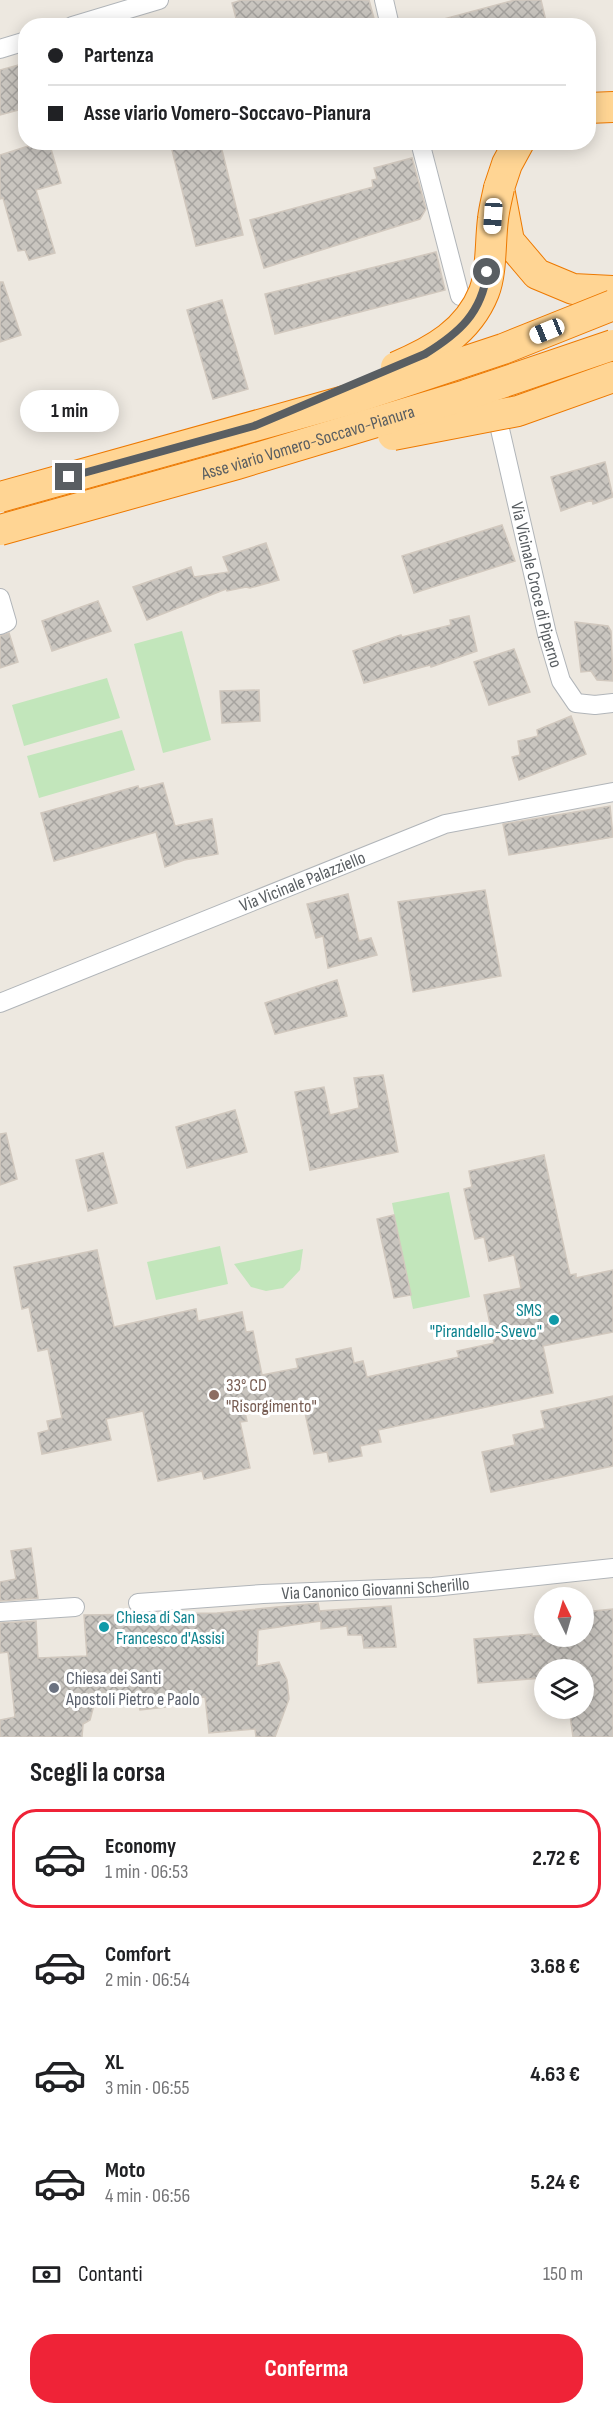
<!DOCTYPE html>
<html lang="it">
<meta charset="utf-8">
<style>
body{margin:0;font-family:"Sofia Sans Condensed",sans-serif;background:#f2f2f2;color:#202124;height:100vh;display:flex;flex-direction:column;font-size:22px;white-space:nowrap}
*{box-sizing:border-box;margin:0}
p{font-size:20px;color:#757577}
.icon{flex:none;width:33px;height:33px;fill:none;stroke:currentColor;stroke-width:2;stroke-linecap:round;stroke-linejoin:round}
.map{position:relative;height:1737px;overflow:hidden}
.panel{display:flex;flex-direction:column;background:#fff;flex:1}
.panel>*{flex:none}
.top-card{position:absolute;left:18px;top:18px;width:578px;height:132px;border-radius:24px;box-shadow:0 3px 15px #0003;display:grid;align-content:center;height:132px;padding:0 30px;background:#fff}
.needle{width:39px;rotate:355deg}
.controls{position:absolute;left:534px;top:1587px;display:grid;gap:12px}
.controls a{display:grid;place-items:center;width:60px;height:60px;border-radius:50%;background:#fff;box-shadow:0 3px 15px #0003;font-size:30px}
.end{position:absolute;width:27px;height:27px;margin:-14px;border:8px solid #595e62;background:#fff;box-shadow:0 0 0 3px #fff}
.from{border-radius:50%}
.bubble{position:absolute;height:42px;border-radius:21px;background:#fff;box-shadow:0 3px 15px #0003;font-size:20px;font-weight:700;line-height:42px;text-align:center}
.car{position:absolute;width:18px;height:36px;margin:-18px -9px;border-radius:8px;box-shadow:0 0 4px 2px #0007;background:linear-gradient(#fff 24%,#345 0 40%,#fff 0 76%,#345 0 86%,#fff 0)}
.top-card b{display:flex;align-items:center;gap:21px;height:57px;font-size:22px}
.top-card b+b{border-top:2px solid #e0e0e0}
.top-card i{width:15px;height:15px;background:#202124}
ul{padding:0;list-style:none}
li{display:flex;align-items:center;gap:18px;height:99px;margin:0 12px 9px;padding:0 18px;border:3px solid transparent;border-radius:24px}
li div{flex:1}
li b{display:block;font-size:22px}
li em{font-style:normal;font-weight:700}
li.selected{border-color:#ef2337}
li>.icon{width:54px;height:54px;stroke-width:1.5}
h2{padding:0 30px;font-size:27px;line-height:72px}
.pay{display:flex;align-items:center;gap:15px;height:66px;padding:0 30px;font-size:22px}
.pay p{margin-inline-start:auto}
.button{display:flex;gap:12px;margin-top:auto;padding:12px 30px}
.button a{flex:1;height:69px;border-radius:24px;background:#ef2337;color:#fff;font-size:24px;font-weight:700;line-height:69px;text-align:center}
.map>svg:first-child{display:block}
.green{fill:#c2e6bb}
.building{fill:url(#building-cross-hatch);stroke:#d1c8be;stroke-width:1.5}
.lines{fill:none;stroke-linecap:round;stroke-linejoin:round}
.minor-casing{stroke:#b1b5b9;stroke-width:20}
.trunk-casing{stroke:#ed7900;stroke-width:32}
.minor{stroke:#fff;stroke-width:18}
.trunk{stroke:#ffd594;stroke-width:30}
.trunk-bridge-casing{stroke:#ed7900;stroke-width:32;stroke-linecap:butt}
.trunk-bridge{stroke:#ffd594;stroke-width:30}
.route{stroke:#595e62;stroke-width:8}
.culture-dot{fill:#0f9aa8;stroke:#fff;stroke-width:2}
.education-dot{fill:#8d6e63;stroke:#fff;stroke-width:2}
.worship-dot{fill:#6b7280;stroke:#fff;stroke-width:2}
.labels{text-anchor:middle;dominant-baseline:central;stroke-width:6;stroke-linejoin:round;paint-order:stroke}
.street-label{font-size:18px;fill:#595e62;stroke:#fff}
.culture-label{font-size:18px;fill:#0d838f;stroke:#fff;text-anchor:end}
.education-label{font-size:18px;fill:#785e54;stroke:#fff;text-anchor:start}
.worship-label{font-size:18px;fill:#5b616d;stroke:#fff;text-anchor:start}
</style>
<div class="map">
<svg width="613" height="1737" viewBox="0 0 613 1737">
<defs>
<pattern id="building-cross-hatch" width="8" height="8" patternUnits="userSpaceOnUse" patternTransform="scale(1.5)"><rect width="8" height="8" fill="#c9c5bf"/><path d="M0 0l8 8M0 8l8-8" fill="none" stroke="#a6a39f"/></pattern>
</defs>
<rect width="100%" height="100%" fill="#ede8e0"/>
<path class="green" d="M182,631l29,109 -48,13 -29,-109z
M107,678l13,40 -96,28 -12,-41z
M122,730l13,40 -96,28 -12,-42z
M449,1192l21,105 -57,12 -21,-106z
M220,1246l8,38 -72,16 -9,-38z
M303,1249l-3,21 -17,18 -17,3 -15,-4 -17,-23z"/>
<path class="building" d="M242,0h127l7,26h-49l-2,-5 -17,5h-50l-1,-7 -10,3v-3l-10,3 -5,-19z
M515,0h26l5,21 -16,5h-89l-1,-6z
M26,63v45l-26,7v-45z
M41,142h8l12,41 -25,7 19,63 -26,7 -4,-10 -7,1 -15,-53 -3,1v-44z
M170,142h50l23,93 -47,11z
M412,158l14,51 -6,10 -156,49 -14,-48 123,-33 -1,-7 5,-1 -3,-11z
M436,252l9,38 -170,44 -10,-40z
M0,282h3l18,53 -21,7z
M222,300l26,89 -35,10 -26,-89z
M605,462l8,35 -20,7 -1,-4 -31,11 -10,-34z
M502,525l13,36 -101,32 -12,-37z
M266,543l13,37 -29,8 -4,-1 -19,4 -1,-2 -79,31 -14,-33 58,-20 3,10 35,-5 -6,-15z
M98,601l13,30 -59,20 -10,-30z
M469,616l8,35 -46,16 -1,-2 -66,18 -11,-32 48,-16 1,2 49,-12 -1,-5z
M575,622l33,4 3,5 2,50 -16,-1 -6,-9 -10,1z
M9,633l9,29 -18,6v-32z
M514,649l16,43 -41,13 -15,-43z
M259,690l1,31 -38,2 -2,-32z
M571,716l15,38 -67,26 -7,-23 8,-2 -2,-14 20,-5 -1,-6z
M163,783l12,43 37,-7 6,35 -34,6 -19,7 -9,-35 -102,29 -13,-48 97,-27 1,3z
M610,806l3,31 -104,18 -6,-31z
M485,890l16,86 -88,16 -15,-90z
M348,894l11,47 12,-3 6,17 -49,13 -5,-32 -7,2 -9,-34z
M337,980l10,36 -72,18 -10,-31z
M383,1075l15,77 -88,18 -15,-78 29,-5 6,28 29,-7 -5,-30z
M235,1110l12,42 -60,16 -11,-41z
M6,1133l11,46 -17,6v-51z
M103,1153l14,50 -29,8 -12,-51z
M544,1155l26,120 6,-1v4l37,-8v62l-70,14 10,47 -175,37 3,12 -21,4 2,10 -33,6 -2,-10 -13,2 -12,-55 -57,13 2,9 -7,1 10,46 -46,11 -2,-8 -44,10 -15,-70 -37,8 5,21 -69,14 -4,-21 11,-3 -2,-9 15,-3 -14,-69 -10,2 -9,-44 -7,2 -8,-42 83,-17 17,77 82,-18 2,12 44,-9 4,20 7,-1 9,44 36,-7 -2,-9 55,-11 3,15 9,-2 4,16 92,-20 -2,-6 37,-8 -10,-48 37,-7 -7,-33 -25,6 -5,-24 -9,2 -11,-50 8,-2 -3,-16z
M394,1215l17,80 -17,3 -17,-79z
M613,1396v70l-122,26 -9,-40 33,-7 -2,-10 32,-7 -4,-17z
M31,1548l7,50 -38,3v-19l16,-3 -5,-28z
M318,1603l2,10 -1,-2 72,-5 5,41 -32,1 -2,-13h-14l-1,-9 -26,3v-8l-63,9 -1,36 22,-4 8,18 2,19 -14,38h-19l-1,-8 -46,4 -4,-36 -36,4 -3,6 -26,3 -2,-9h-43l-5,19 -7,4 -1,13h-82v-17l15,-3 -7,-65 -8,1v-30l36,-2 2,37 49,-2 -3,-41 133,-2z
M613,1609v128h-40l-4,-29h15v-38h-44l2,8 -64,5 -4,-44 58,-5v2h52v-24z"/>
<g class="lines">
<g class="minor-casing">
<g id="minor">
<path d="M384,0l6,26"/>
<path d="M72,26l87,-26"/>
<path d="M0,49l26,-8"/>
<path d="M420,142l40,154"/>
<path id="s1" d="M499,425l48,209 14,47 15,22 19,2 18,-2"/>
<path d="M0,598l7,24 -7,3"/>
<path id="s2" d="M0,1003l445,-179 168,-32"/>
<path id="s3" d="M138,1603l125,-9 170,-7 180,-19"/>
<path d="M0,1612l75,-5"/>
</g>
</g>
<g class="trunk-casing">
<path id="trunk" d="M588,108l25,-1
M519,142l-12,22 -8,24 10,53 28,33 36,15 40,2"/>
</g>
<use href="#minor" class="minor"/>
<use href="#trunk" class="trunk"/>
<g class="trunk-bridge-casing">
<g id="trunk-bridge">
<path d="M396,367c38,-16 72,-35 88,-75 8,-20 6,-51 9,-73 1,-10 4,-21 6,-31"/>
<path d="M393,435l125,-24 95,-34"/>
<path d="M0,497l352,-98 151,-50 110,-44"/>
<path id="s4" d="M0,530l237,-66 229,-69 147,-50"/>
</g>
</g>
<use href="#trunk-bridge" class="trunk-bridge"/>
</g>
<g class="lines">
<path class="route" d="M69,477l185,-51 171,-72c34,-21 57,-41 62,-82"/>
</g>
<g class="culture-dot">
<circle cx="554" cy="1320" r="6"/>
<circle cx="104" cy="1627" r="6"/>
</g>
<circle class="education-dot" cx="214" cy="1395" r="6"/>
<circle class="worship-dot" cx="54" cy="1688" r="6"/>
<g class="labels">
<g class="street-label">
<text stroke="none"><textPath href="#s4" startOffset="320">Asse viario Vomero-Soccavo-Pianura</textPath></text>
<text stroke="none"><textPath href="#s1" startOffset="164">Via Vicinale Croce di Piperno</textPath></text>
<text stroke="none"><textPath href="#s2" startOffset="326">Via Vicinale Palazziello</textPath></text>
<text stroke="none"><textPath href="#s3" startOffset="238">Via Canonico Giovanni Scherillo</textPath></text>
</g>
<g class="culture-label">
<text x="542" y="1310">SMS<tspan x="542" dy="21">"Pirandello-Svevo"</tspan></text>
<text x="116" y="1617" text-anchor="start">Chiesa di San<tspan x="116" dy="21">Francesco d'Assisi</tspan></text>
</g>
<g class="education-label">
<text x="226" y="1385">33° CD<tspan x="226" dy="21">"Risorgimento"</tspan></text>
</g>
<g class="worship-label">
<text x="66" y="1678">Chiesa dei Santi<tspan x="66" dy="21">Apostoli Pietro e Paolo</tspan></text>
</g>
</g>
</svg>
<div class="controls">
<a><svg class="needle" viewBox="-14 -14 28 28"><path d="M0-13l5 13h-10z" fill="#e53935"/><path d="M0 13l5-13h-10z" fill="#757577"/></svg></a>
<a><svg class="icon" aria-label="layers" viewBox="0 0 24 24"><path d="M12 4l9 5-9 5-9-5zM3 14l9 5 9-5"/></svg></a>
</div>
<i class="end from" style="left:487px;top:272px"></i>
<i class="end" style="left:69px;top:477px"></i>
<div class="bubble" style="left:20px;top:390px;width:99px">1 min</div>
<i class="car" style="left:493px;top:216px;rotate:184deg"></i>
<i class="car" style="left:547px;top:331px;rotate:248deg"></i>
<div class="top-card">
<b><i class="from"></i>Partenza</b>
<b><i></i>Asse viario Vomero-Soccavo-Pianura</b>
</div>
</div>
<section class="panel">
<h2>Scegli la corsa</h2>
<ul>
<li class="selected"><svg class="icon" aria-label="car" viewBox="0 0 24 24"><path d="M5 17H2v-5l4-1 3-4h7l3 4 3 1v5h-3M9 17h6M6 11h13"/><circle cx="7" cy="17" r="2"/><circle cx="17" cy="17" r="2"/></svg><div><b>Economy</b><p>1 min · 06:53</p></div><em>2.72 €</em></li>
<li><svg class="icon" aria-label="car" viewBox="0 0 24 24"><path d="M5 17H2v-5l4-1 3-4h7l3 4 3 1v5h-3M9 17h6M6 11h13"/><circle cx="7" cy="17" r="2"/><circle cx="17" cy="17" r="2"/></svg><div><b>Comfort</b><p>2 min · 06:54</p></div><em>3.68 €</em></li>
<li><svg class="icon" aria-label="car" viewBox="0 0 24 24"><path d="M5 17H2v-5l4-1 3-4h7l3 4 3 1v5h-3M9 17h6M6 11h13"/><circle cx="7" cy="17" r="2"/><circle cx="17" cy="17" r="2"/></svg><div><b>XL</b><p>3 min · 06:55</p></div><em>4.63 €</em></li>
<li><svg class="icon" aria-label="car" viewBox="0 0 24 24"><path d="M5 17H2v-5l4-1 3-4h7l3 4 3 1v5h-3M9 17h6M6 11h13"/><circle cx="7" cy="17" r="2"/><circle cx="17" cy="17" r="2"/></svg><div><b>Moto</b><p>4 min · 06:56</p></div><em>5.24 €</em></li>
</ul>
<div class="pay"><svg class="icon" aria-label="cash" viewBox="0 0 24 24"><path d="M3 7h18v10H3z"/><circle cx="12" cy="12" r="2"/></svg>Contanti<p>150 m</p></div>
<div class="button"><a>Conferma</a></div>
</section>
